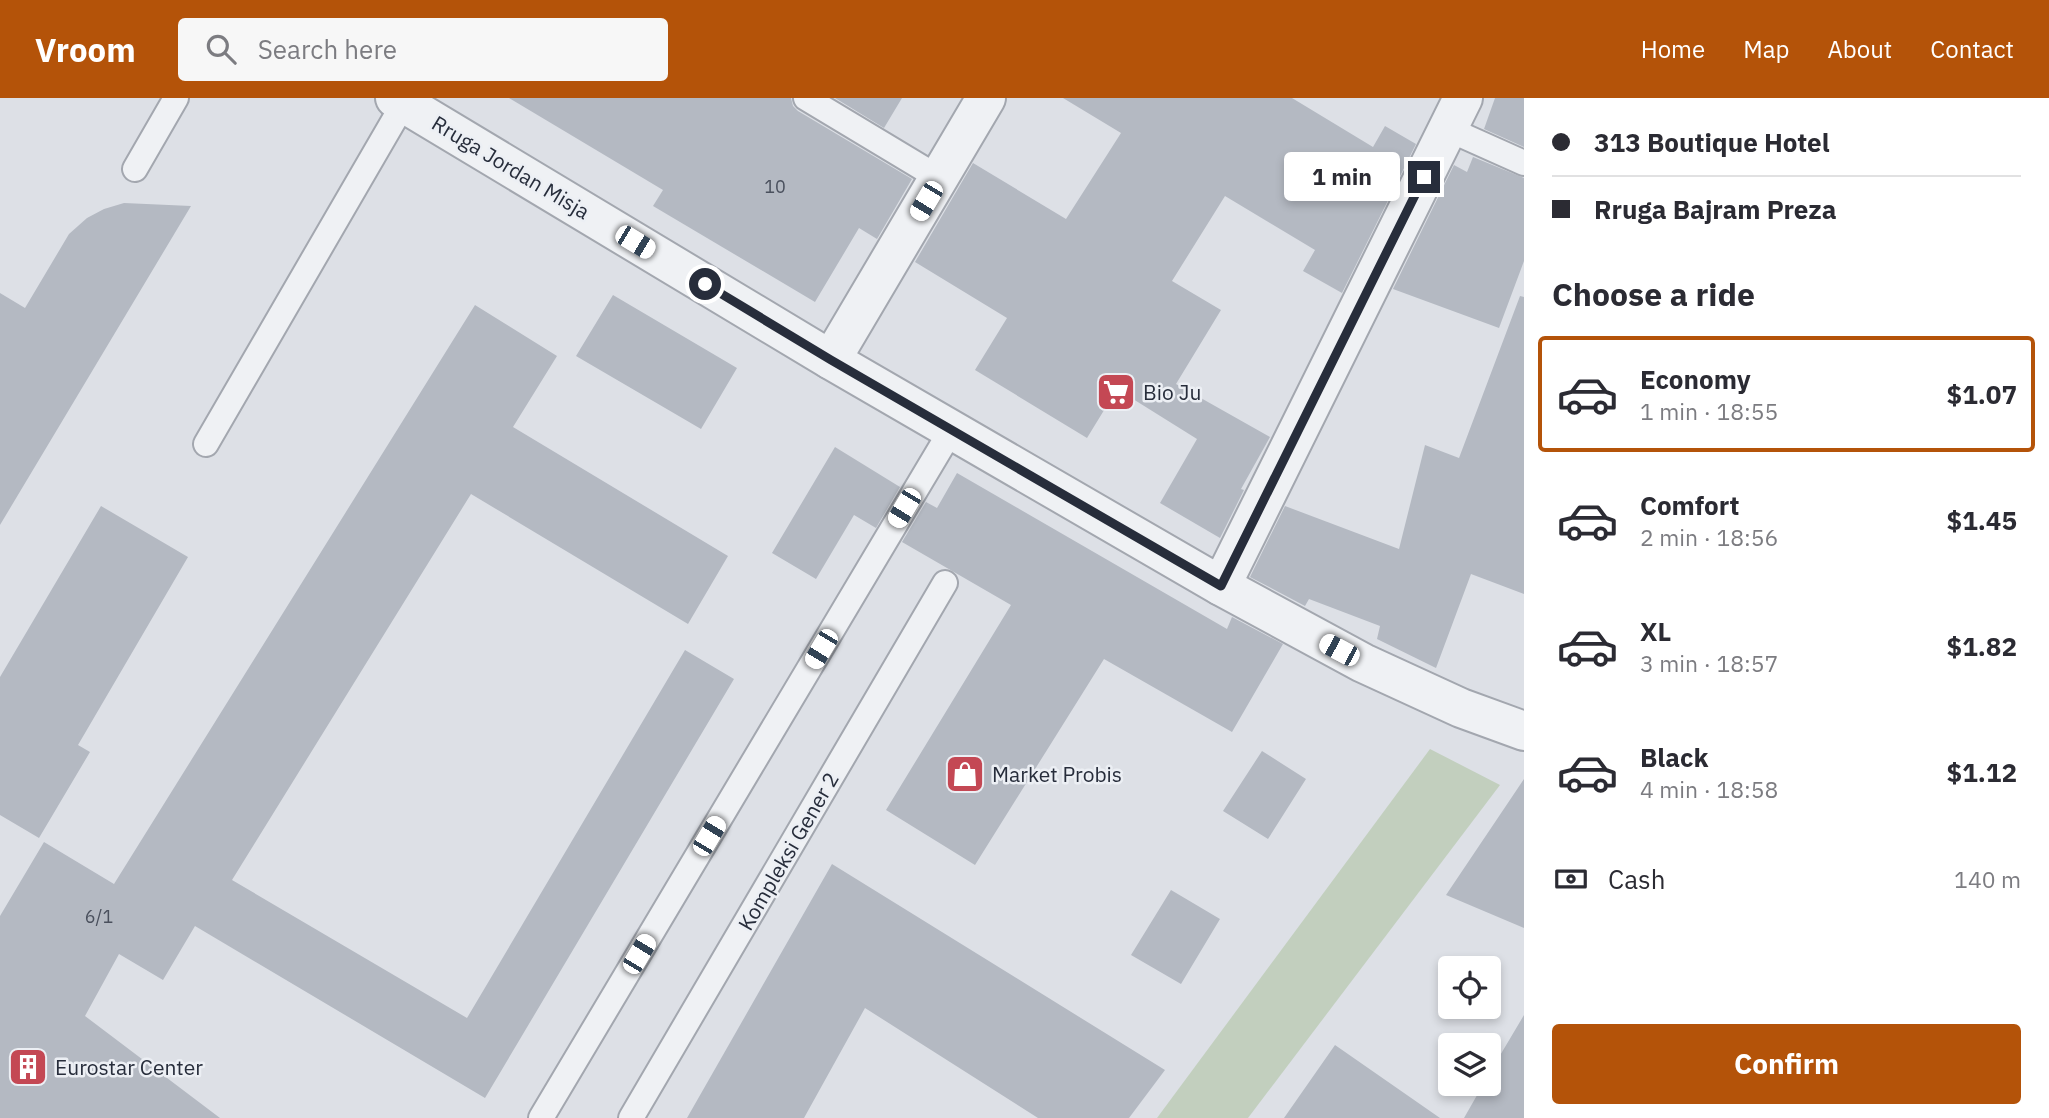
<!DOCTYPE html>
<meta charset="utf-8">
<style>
body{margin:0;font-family:"IBM Plex Sans",sans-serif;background:#f7f7f7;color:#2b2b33;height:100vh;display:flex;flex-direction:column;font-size:26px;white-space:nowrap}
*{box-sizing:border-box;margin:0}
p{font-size:23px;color:#7c7c81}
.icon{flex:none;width:38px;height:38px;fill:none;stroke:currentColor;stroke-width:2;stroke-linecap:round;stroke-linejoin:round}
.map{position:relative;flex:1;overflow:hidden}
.drawer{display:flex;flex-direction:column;background:#fff;width:525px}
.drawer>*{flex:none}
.banner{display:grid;align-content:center;height:154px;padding:0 28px;background:#fff}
.fabs{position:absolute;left:1438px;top:858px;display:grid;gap:14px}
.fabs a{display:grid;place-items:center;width:63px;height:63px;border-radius:7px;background:#fff;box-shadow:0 4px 10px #0003;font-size:35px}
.end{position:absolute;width:32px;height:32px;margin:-16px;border:9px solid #272d3b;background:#fff;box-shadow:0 0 0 4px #fff}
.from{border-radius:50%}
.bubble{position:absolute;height:49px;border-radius:7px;background:#fff;box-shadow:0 4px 10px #0003;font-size:23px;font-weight:700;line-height:49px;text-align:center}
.car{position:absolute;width:21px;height:42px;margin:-21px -10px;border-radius:9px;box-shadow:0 0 5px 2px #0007;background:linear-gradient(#fff 24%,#345 0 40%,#fff 0 76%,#345 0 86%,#fff 0)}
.banner b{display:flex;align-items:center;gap:24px;height:66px;font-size:26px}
.banner b+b{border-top:2px solid #e1e1e2}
.banner i{width:18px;height:18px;background:#2b2b33}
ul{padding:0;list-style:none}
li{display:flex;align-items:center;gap:21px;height:116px;margin:0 14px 10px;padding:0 14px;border:4px solid transparent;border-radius:7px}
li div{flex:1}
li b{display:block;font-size:26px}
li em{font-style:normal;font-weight:700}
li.current{border-color:#b45309}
li>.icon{width:63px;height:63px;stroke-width:1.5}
h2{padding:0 28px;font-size:32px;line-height:84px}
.pay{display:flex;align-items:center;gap:18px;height:77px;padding:0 28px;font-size:26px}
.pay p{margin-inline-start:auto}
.primary-button{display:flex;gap:14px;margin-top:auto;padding:14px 28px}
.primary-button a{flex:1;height:80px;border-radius:7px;background:#b45309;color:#fff;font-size:28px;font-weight:700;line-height:80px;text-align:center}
header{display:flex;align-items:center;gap:42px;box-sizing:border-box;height:98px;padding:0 35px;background:#b45309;color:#fff}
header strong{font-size:33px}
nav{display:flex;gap:38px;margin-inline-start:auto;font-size:24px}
.search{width:490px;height:63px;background:#f7f7f7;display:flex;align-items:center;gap:18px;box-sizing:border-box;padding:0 24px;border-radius:7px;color:#7c7c81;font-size:26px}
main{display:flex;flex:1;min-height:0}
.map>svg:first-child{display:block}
.green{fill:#c2cfbe}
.building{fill:#b4b9c2}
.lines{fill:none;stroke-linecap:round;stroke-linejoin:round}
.service-casing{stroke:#a3a7af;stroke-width:28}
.minor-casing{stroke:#a3a7af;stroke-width:42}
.tertiary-casing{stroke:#a3a7af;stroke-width:42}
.service{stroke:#eff1f4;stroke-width:24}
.minor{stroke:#eff1f4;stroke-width:38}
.tertiary{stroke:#eff1f4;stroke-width:38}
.route{stroke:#272d3b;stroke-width:9}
.labels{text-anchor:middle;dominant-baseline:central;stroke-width:5;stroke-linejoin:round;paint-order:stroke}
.number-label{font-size:18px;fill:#4a505d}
.street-label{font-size:21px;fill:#272d3b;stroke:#eceff4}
.poi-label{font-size:21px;fill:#272d3b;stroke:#eceff4;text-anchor:start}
</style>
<header>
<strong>Vroom</strong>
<div class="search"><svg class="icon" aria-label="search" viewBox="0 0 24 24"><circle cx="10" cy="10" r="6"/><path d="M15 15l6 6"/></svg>Search here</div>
<nav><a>Home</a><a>Map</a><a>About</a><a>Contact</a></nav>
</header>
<main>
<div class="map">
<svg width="1524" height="1020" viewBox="0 0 1524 1020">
<rect width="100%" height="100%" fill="#dde0e6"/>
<path class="green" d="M1430,651l70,36 -252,333h-91z"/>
<path class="building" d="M509,0h282l2,8 5,5 114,68 -35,60 -18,-11 -44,74 -162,-96 10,-16z
M835,0h67l-18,30z
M1063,0h229l81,49 12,-21 31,18 -74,149 -39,-22 12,-21 -90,-54 -53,85 49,29 -45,74 94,53 -29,52 3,1 -24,48 -60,-35 37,-64 -80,-50 -30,49 -112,-68 32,-52 -92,-56 58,-99 93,56 55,-86z
M1495,0h29v49l-40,-18z
M1473,59l51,21v83l-25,67 -106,-39 61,-124 13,7z
M124,105l67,3 -191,319v-232l25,15 44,-74 18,-16 17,-9z
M613,197l124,73 -36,61 -125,-73z
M1520,198l4,1v297l-53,-20 -35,94 -59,-29 3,-13 -71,-27 -4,7 -55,-29 35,-71 114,43 26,-104 34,13z
M475,207l82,51 -44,71 215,129 -40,68 -217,-130 -239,386 235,138 218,-368 49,29 -249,419 -290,-172 -32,54 -44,-26 -34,62 135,102h-220v-202l44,-74 70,42z
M835,349l65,40 -24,41 -22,-13 -38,64 -44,-26z
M957,375l270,156 5,-12 51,27 -51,88 -128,-73 -129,206 -89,-55 125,-205 -109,-63 24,-40 11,6z
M101,408l87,51 -110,188 12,7 -51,86 -39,-23v-138z
M1262,653l44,28 -38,60 -45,-28z
M1524,681v149l-78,-33z
M832,766l333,206 -36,48h-91l-173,-110 -61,110h-117z
M1171,792l49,29 -39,65 -50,-29z
M1524,917v103h-60l20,-35h5v-9z
M1335,947l105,73h-156z"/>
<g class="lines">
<g class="service-casing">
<path id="service" d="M806,0l133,80
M1448,31l76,34
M135,71l41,-71
M206,346l198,-341
M541,1020l411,-689
M631,1020l314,-535"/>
</g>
<g class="minor-casing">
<path id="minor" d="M831,262l155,-262
M1221,488l242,-488"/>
</g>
<g class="tertiary-casing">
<path id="tertiary" d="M395,0l436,262 390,226 142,77 98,45 63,23"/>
</g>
<use href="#service" class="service"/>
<use href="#minor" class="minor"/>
<use href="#tertiary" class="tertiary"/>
</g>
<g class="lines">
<path class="route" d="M705,186l126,76 390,226 203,-409"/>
</g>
<defs>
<g id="supermarket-square" transform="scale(2.0125)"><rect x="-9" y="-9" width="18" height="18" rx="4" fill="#c44854" stroke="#eceff4"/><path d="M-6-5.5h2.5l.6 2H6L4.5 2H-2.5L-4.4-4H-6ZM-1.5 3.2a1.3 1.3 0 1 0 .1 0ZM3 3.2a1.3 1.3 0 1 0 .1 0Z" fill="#fff"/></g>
<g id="shop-square" transform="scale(2.0125)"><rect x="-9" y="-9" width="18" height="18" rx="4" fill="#c44854" stroke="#eceff4"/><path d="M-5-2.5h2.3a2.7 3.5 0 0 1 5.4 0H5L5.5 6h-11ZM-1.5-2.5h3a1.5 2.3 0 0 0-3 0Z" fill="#fff"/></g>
<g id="building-square" transform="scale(2.0125)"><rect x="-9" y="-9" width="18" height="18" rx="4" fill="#c44854" stroke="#eceff4"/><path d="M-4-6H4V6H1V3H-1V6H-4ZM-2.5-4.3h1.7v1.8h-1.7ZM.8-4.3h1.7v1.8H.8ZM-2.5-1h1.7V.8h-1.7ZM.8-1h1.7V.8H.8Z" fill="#fff"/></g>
</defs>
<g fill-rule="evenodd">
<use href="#supermarket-square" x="1116" y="294"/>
<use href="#shop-square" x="965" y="676"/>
<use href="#building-square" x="28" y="969"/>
</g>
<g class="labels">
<g class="number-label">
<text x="775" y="88">10</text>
<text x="99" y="818">6/1</text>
</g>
<g class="street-label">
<text transform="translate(511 69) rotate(31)">Rruga Jordan Misja</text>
<text transform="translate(788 753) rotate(-60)">Kompleksi Gener 2</text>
</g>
<g class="poi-label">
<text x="1143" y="294">Bio Ju</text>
<text x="992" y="676">Market Probis</text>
<text x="55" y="969">Eurostar Center</text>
</g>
</g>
</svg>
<div class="fabs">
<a><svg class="icon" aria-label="locate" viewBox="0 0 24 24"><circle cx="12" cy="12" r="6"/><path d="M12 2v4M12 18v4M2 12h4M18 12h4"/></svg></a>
<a><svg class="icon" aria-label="layers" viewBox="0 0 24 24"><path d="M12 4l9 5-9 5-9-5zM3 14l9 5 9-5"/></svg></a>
</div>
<i class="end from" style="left:705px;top:186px"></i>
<i class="end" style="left:1424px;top:79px"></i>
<div class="bubble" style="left:1284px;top:54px;width:116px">1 min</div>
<i class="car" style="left:926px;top:103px;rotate:211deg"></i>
<i class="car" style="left:635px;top:144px;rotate:121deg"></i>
<i class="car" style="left:904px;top:410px;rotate:211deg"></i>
<i class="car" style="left:821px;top:551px;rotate:211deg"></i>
<i class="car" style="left:1339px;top:552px;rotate:298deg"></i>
<i class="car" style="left:709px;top:738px;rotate:31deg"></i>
<i class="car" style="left:639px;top:856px;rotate:31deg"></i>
</div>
<section class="drawer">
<div class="banner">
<b><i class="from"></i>313 Boutique Hotel</b>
<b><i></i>Rruga Bajram Preza</b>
</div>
<h2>Choose a ride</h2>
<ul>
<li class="current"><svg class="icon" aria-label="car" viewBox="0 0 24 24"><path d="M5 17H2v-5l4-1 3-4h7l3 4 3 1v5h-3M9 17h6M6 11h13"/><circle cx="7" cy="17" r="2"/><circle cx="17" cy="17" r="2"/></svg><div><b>Economy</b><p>1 min · 18:55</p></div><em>$1.07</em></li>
<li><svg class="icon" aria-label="car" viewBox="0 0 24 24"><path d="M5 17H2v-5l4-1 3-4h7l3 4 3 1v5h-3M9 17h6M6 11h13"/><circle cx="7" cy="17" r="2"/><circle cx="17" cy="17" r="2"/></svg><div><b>Comfort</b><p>2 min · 18:56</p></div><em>$1.45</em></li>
<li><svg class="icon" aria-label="car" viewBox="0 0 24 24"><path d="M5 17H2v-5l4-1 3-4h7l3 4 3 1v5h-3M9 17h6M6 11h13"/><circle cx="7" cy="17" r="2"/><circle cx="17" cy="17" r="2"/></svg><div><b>XL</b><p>3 min · 18:57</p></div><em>$1.82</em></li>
<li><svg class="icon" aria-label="car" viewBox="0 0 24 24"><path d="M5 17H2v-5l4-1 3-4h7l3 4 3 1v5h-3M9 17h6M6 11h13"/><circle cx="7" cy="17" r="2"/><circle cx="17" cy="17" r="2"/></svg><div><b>Black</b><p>4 min · 18:58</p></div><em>$1.12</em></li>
</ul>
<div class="pay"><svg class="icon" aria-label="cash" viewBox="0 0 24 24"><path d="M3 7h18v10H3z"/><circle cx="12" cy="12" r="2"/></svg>Cash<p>140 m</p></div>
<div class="primary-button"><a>Confirm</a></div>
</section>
</main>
